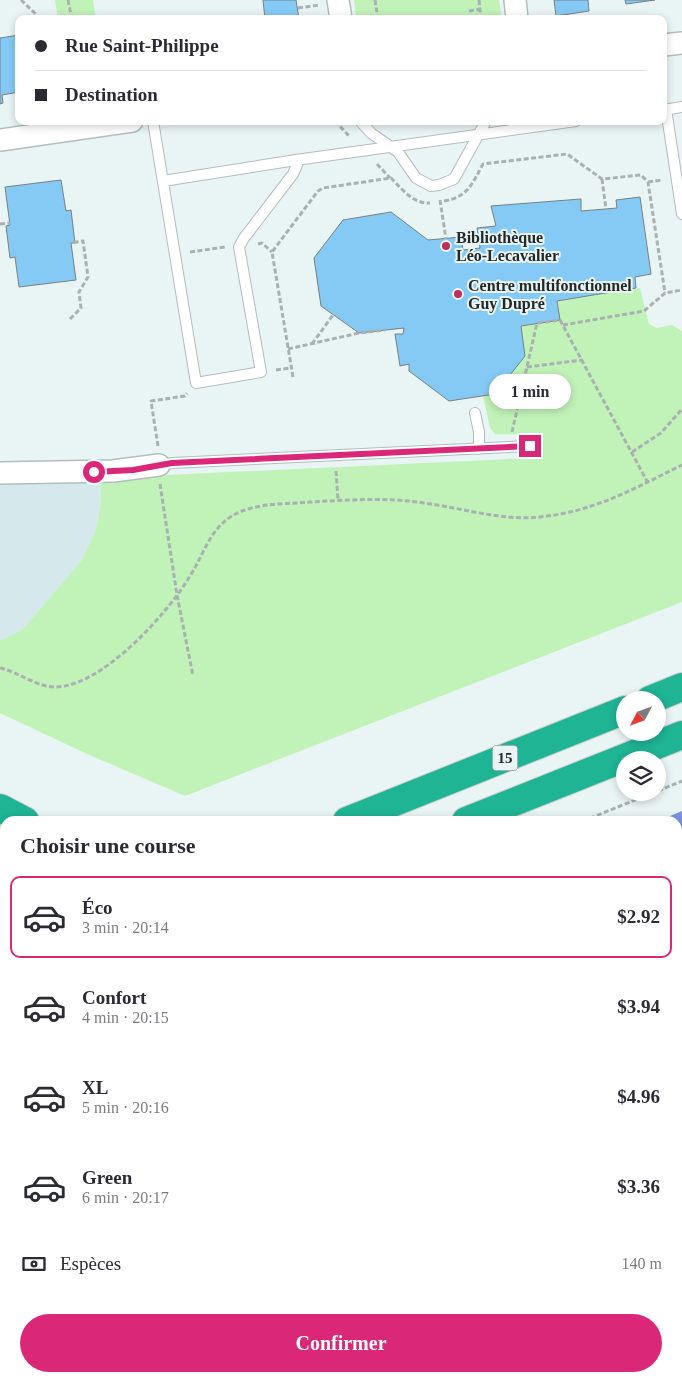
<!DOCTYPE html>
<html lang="fr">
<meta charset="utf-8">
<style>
body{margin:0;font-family:"Times New Roman",serif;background:#f2f2f3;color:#2b2b33;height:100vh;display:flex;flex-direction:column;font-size:19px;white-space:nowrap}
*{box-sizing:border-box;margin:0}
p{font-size:16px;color:#7c7c81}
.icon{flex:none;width:28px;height:28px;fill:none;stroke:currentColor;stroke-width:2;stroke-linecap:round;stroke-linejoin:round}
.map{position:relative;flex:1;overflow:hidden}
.drawer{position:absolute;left:0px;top:816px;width:682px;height:566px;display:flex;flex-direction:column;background:#fff;border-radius:15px 15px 0 0;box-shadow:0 2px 8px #0003}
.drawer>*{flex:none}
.guide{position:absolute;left:15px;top:15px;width:652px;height:110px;border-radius:10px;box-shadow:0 2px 8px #0003;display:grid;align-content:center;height:110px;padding:0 20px;background:#fff}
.needle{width:32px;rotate:229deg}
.tools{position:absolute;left:616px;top:691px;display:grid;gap:10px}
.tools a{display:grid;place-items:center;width:50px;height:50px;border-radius:50%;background:#fff;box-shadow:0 2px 8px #0003;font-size:25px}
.end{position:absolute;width:22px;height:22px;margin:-11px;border:6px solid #db2777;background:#fff;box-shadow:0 0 0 2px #fff}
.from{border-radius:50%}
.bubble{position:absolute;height:35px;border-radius:18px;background:#fff;box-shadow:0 2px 8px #0003;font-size:16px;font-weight:800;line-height:35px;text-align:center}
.guide b{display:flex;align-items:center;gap:18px;height:48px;font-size:19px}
.guide b+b{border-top:1px solid #e1e1e2}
.guide i{width:12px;height:12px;background:#2b2b33}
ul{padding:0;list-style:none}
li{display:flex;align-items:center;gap:15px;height:82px;margin:0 10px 8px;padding:0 10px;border:2px solid transparent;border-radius:10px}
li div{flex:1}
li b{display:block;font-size:19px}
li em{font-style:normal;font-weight:800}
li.selected{border-color:#db2777}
li>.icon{width:45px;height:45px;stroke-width:1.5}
h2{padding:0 20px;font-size:22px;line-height:60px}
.pay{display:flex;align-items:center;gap:12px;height:55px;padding:0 20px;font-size:19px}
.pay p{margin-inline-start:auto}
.cta{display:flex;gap:10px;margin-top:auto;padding:10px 20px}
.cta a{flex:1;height:58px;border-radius:30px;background:#db2777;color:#fff;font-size:20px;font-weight:800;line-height:58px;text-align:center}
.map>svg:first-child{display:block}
.built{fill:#d5e9ec}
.green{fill:#c1f3b8}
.water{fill:#7b92de}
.building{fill:#85caf5;stroke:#788085}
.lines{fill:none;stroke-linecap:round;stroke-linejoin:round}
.lane-casing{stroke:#b3bdbe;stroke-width:12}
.street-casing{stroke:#b3bdbe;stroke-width:24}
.highway-casing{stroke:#cfd0d0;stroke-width:30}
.path{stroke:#a9b1b2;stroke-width:3;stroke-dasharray:5 2.5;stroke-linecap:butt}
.lane{stroke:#fff;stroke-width:10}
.street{stroke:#fff;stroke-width:21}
.highway{stroke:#1eb494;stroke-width:28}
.route{stroke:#db2777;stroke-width:6}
.poi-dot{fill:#bd2f5c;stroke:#e9f4f5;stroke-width:2}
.labels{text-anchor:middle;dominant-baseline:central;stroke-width:4;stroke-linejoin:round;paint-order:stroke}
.shield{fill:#e9f4f5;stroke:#5f6566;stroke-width:1}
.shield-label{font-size:15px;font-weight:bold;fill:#242829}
.poi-label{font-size:16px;font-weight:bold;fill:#242829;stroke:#e9f4f5;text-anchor:start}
</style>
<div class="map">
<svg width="682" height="1382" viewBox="0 0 682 1382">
<rect width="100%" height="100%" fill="#e9f4f5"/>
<path class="built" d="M101,478v24l-5,28 -15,31 -59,69 -22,11v-161z"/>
<path class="green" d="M55,0h38l3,19h-38z
M354,0h145l3,19h-146z
M640,288l9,36 8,4 15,-3 10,6v271l-497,194 -98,-42 -87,-41v-72l22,-11 59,-69 15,-31 5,-28v-24h47l18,-3 363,-17 10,-5c6,-22 -31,-18 -44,-19l-5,-6 -7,-32 12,-2 30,-38 -4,-30 39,-6 -3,-19z
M0,822l5,3v103l-5,2z"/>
<path class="water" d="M682,811v571h-682v-286l5,-2v284h673v-557h-20z"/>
<path class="building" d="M263,0h33l3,19h-34z
M554,0h34l1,11 -33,5z
M625,0h30l-29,4z
M19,35v17h-3l3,21v19l-17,3 1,8 -3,1v-66z
M61,180l5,31 5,-1 4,33h-4l5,37 -57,7 -4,-30 -5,1 -4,-32 4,-1 -5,-38z
M640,197l11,77 -16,3 1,11 -79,13 3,19 -39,6 4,30 -30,38 -46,7 -40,-30v-7l-9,2 -5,-32h8l1,-6 -45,5 -38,-27 -7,-48 29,-38 48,-8 37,28 33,-3 2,13 17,-2 -3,-20 19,-2 -5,-20 90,-7v12l36,-3 -1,-8z"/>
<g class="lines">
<g class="lane-casing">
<path id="lane" d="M666,109l16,105
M664,110l18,-3
M153,121l43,262 65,-11 -22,-125 5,-9 49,-64 4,-9 -1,-5
M360,121l11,12 27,19 18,26 15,8 8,-1 15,-6 32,-58
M163,181l133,-21 280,-39
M475,413l4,19v17
M159,465l13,-2 358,-17"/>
</g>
<g class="street-casing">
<path id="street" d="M338,0l3,19
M515,0l2,19
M664,45l18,-2
M0,140l132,-19
M0,473l113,-2 46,-6"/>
</g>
<g class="highway-casing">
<path id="highway" d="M650,700l32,-13
M0,808l25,13
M347,821l278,-111
M466,821l216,-86
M0,960l5,-2
M0,1008l5,-2"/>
</g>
<path class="path" d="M21,0l20,19
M68,0l4,19
M375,0l3,19
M479,0l2,19
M298,8l21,-3
M469,11l11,-2
M335,121l15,16
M377,164l13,14
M602,179l4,30
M648,182l14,-2
M440,200l6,39
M444,201c24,-4 28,-17 39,-37l84,-10 35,25 39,-4 7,7 17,111
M0,224l10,-1
M258,244l4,-1 10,9
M190,252l35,-5
M70,319l11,-11 -2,-16 9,-15 -5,-36 -12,2
M563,325l81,-14 21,-18 17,-3
M312,344l21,-29
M288,349l71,-16 26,-3
M527,367l55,-7
M276,370l15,-2
M510,375l13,11
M293,377l-21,-125 46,-61 5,-3 68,-10c11,11 22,26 39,25
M512,432l25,-109 23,-3 88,163
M158,446l-7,-45 34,-5 2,-3
M632,452l29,-19 21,-24
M336,471l2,29
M160,484l17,111 16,81
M0,668c19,4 36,19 55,19 47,0 113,-74 135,-111 16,-25 21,-53 52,-65 21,-8 46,-7 69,-9 37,-2 76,-5 113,1 38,5 77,18 116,14 56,-6 93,-28 142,-52
M658,791l24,-10
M583,821l72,-29
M0,1066l5,-2"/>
<use href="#lane" class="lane"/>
<use href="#street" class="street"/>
<use href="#highway" class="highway"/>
</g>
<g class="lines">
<path class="route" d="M94,472l39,-2 39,-7 358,-17"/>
</g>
<g class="poi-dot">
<circle cx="446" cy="246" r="5"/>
<circle cx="458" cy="294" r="5"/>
</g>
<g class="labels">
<rect class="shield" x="492.5" y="745.5" width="25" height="25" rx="4"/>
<g class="shield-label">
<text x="505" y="758">15</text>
</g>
<g class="poi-label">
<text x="456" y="237">Bibliothèque<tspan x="456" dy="18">Léo-Lecavalier</tspan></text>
<text x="468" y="285">Centre multifonctionnel<tspan x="468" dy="18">Guy Dupré</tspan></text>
</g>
</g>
</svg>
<div class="tools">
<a><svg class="needle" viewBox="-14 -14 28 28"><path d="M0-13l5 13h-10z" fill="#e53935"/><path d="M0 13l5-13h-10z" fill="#7c7c81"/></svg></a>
<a><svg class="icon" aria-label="layers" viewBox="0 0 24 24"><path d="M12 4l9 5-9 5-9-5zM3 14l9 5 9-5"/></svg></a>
</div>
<i class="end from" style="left:94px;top:472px"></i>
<i class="end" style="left:530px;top:446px"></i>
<div class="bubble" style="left:489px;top:374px;width:82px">1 min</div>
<div class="guide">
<b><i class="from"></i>Rue Saint-Philippe</b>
<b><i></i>Destination</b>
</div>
<section class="drawer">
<h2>Choisir une course</h2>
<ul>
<li class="selected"><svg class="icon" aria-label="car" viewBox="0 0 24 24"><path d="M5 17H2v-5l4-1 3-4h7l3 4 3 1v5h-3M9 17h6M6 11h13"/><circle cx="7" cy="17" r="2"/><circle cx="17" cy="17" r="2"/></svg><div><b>Éco</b><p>3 min · 20:14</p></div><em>$2.92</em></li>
<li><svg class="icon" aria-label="car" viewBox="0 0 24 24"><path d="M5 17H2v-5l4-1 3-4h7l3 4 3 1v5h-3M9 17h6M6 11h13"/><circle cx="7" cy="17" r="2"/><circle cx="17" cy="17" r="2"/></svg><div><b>Confort</b><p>4 min · 20:15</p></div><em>$3.94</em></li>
<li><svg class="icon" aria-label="car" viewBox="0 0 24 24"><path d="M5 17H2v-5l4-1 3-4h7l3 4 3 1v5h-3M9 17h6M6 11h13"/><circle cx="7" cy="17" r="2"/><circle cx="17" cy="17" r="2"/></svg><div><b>XL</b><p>5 min · 20:16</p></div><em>$4.96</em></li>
<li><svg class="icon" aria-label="car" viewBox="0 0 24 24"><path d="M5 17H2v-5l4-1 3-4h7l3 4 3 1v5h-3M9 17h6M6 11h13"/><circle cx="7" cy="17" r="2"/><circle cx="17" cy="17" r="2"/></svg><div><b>Green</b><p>6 min · 20:17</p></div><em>$3.36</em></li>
</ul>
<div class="pay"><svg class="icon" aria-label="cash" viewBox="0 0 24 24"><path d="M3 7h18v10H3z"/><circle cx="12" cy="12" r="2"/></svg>Espèces<p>140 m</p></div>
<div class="cta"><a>Confirmer</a></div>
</section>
</div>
